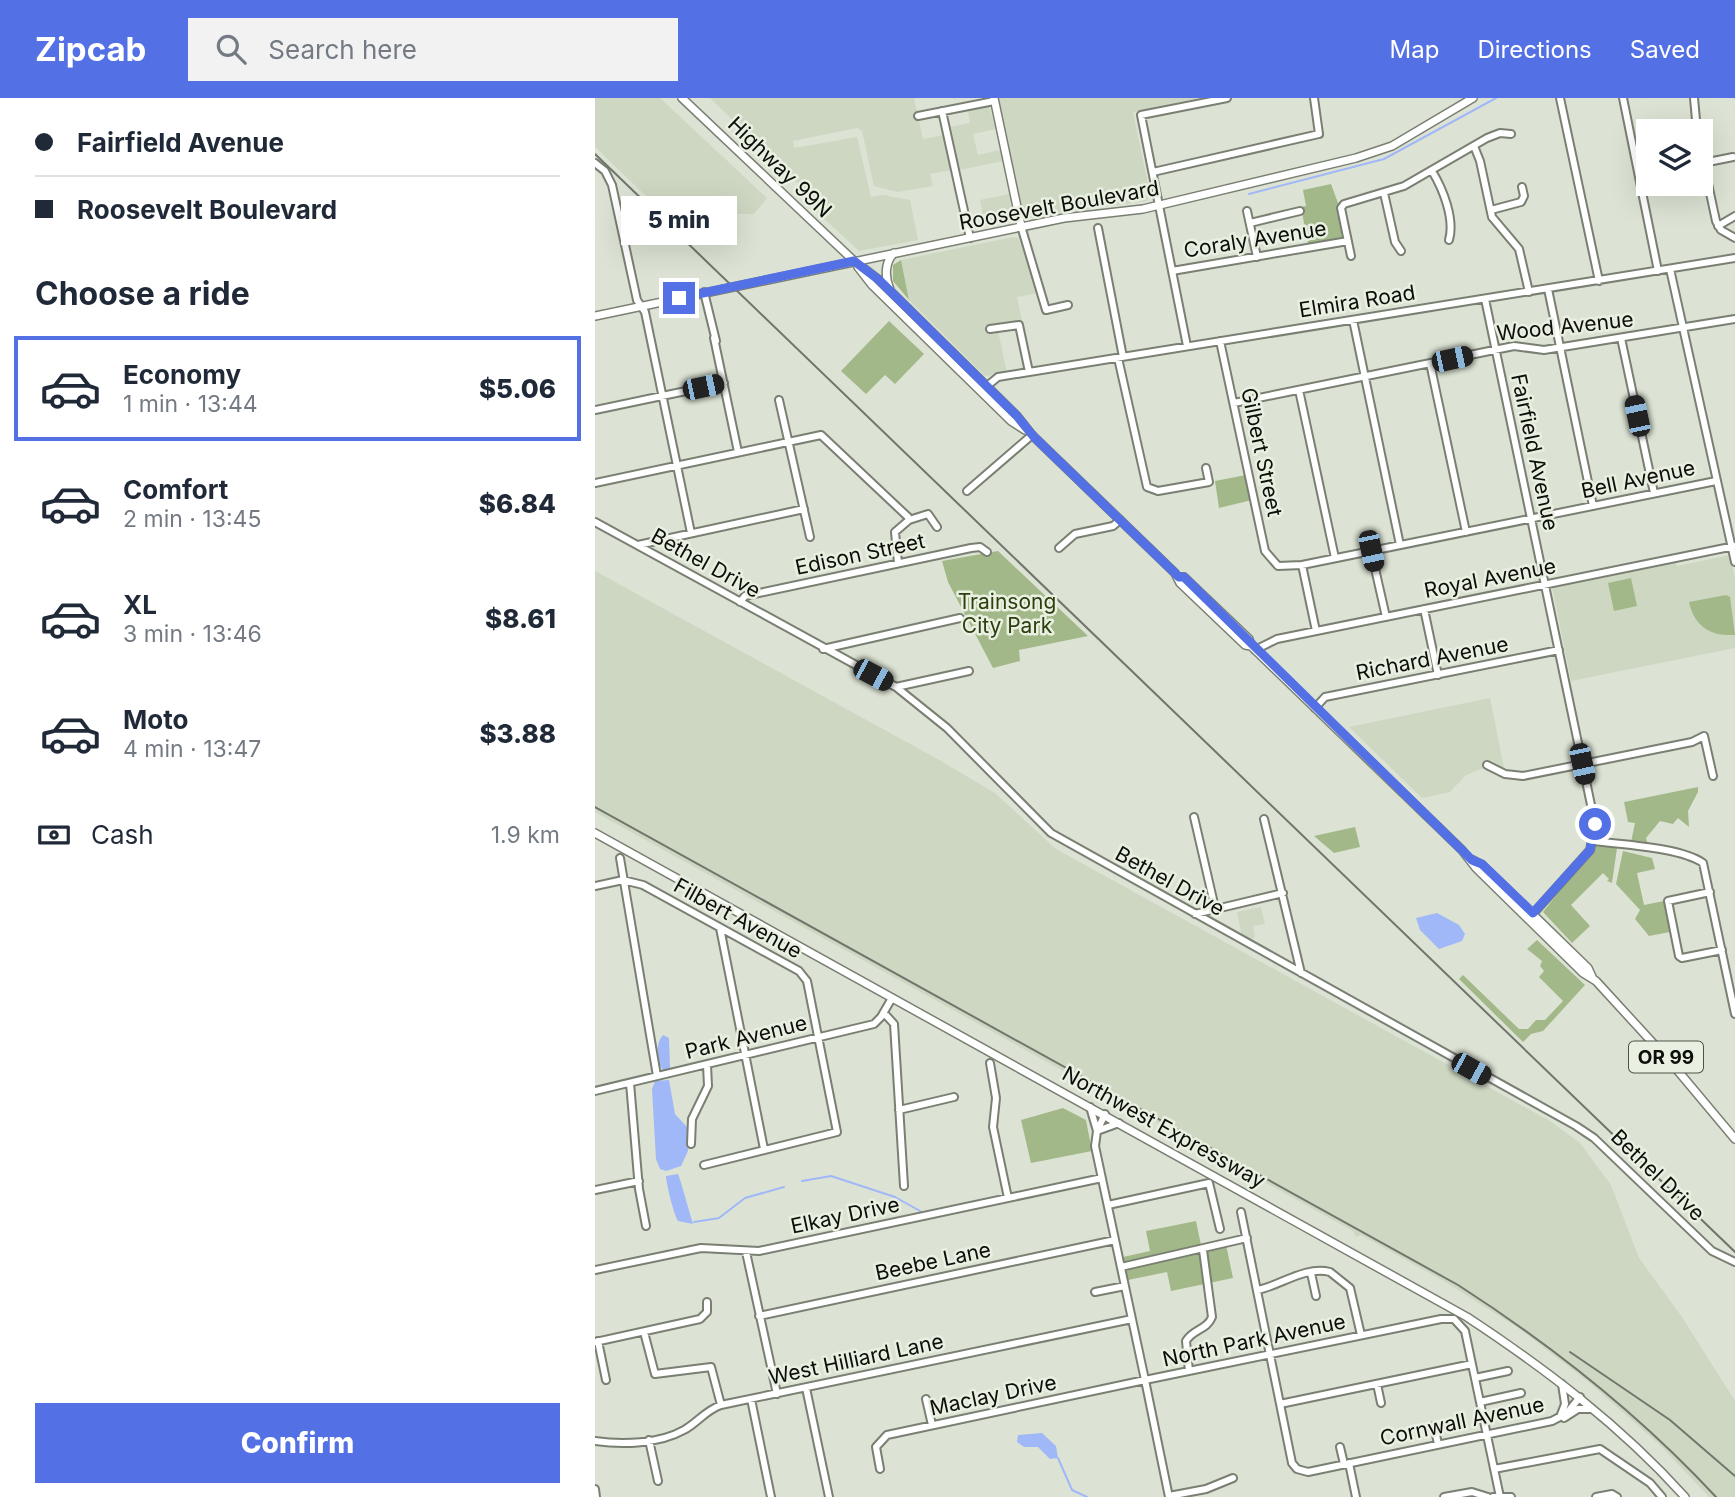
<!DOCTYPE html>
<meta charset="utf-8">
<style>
body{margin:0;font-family:Inter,sans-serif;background:#f2f2f3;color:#1f2937;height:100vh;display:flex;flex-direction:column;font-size:26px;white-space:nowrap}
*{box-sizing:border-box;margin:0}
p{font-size:23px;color:#747a83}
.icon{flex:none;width:38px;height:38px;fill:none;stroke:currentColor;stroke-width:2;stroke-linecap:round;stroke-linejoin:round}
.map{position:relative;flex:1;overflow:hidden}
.drawer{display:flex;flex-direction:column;background:#fff;width:595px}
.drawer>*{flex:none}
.guide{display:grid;align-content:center;height:154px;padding:0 35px;background:#fff}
.fabs{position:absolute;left:1041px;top:21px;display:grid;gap:14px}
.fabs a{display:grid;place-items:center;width:77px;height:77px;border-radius:0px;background:#fff;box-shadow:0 7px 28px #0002;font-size:35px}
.end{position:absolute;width:32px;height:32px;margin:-16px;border:9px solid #5370e5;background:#fff;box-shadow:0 0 0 4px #fff}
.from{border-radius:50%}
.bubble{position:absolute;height:49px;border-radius:0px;background:#fff;box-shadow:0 7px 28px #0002;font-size:23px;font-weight:800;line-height:49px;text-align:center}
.car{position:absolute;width:21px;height:42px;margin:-21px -10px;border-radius:9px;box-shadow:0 0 5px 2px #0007;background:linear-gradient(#222 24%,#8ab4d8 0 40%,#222 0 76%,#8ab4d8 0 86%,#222 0)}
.guide b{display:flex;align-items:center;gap:24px;height:66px;font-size:26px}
.guide b+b{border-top:2px solid #e0e1e3}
.guide i{width:18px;height:18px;background:#1f2937}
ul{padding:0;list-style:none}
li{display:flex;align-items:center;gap:21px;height:105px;margin:0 14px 10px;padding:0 21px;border:4px solid transparent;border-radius:0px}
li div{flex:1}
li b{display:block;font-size:26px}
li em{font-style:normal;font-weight:800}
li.on{border-color:#5370e5}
li>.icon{width:63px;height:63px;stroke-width:1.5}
h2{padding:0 35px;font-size:32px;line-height:84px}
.pay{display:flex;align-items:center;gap:18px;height:77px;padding:0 35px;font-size:26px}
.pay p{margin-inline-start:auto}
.action{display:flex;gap:14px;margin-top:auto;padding:14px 35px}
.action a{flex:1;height:80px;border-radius:0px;background:#5370e5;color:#fff;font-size:28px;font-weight:800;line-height:80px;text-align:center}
header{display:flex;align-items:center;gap:42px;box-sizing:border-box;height:98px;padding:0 35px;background:#5370e5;color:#fff}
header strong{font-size:33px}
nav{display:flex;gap:38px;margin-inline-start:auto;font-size:24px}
.search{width:490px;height:63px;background:#f2f2f3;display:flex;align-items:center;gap:18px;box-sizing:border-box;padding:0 24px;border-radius:0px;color:#747a83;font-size:26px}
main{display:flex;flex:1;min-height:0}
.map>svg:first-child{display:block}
.built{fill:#cdd7c2}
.green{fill:#a3b888}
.water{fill:#a0b7f8}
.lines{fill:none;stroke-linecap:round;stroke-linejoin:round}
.stream{stroke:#a0b7f8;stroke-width:2}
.minor-casing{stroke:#797f72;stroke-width:10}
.major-casing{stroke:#797f72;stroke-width:10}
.minor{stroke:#fff;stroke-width:6}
.major{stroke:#fff;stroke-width:7}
.rail{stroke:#71766c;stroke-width:2}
.route{stroke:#5370e5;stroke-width:9}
.labels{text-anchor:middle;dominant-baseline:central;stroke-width:5;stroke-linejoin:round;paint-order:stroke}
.shield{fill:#e9f0e1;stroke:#4e524a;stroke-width:2}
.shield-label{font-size:19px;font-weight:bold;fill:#0c0e09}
.street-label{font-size:21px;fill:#0c0e09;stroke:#e9f0e1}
.park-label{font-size:21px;fill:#2d3f0e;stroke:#e9f0e1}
</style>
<header>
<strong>Zipcab</strong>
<div class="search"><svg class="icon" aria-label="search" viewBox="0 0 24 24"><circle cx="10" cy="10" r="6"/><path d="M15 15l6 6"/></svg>Search here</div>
<nav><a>Map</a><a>Directions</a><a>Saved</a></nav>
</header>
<main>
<section class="drawer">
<div class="guide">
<b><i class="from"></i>Fairfield Avenue</b>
<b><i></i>Roosevelt Boulevard</b>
</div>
<h2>Choose a ride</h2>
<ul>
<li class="on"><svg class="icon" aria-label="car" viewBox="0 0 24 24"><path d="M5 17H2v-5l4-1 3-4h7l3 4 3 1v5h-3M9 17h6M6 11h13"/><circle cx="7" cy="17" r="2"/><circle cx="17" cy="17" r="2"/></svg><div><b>Economy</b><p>1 min · 13:44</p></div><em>$5.06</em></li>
<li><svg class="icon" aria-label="car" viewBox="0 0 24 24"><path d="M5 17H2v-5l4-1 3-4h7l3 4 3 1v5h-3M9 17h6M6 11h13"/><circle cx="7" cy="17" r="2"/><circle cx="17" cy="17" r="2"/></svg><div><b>Comfort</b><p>2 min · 13:45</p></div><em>$6.84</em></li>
<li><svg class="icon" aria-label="car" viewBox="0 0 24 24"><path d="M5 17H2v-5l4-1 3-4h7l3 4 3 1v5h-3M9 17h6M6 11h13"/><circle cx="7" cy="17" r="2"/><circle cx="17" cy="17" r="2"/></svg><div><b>XL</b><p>3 min · 13:46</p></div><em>$8.61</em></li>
<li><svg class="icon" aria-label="car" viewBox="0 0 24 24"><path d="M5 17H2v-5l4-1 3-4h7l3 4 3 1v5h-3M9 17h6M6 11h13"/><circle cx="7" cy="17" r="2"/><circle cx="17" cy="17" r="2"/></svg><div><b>Moto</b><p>4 min · 13:47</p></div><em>$3.88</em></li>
</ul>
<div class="pay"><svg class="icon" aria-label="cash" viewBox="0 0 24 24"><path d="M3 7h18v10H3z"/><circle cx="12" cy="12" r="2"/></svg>Cash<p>1.9 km</p></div>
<div class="action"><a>Confirm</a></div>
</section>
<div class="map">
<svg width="1140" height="1399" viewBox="0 0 1140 1399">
<rect width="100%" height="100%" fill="#dce3d4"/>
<path class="built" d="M0,0h65l107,100 -13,16h-35l3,15 -26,15 -101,-97z
M115,0h204l9,41 21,-4 8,35 -22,4 3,12 -35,6 -24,-6 -12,-55 -5,-3 -64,13 1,7 63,-11 14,60 12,-2 27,5 8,40 -59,11 -52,-48 5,-6z
M404,0h200l-66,14 17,82 -3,7 -119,16 -5,-4z
M394,8l7,23 -23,5 5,21 22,-5 3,11 -44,9 -10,-43 21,-4 -2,-13z
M414,96l3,25 -27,7 -5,-26z
M418,139l5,1 16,36 5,19 -22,4 5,23 -25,6 10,47 -22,3 -76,-76 -8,-40z
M1135,457l5,23v70l-164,33 -19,-94 123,-26 2,5z
M0,473l339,186 61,36 61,56 494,272 30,22 31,42 28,73 43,59 53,84v96h-26l-48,-51 -71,-63 -73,-56 -75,-47 -81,-45 -5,2 -3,-6 -758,-419z
M895,600l14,70 -13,-3 -25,10 -16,17 -28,6 -73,-71z
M666,809l4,17 -12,2 2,12 -8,2 -5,-3 -5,-25z"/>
<path class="green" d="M736,86l7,19 4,34 -34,7 -7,-37 5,-1 -3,-16z
M306,162l8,40 -16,-19v-16z
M294,223l35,33 -29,30 -10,-9 -19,19 -25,-23z
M651,377l6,25 -33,8 -4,-27z
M403,453l90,85 -69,14 1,11 -27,7 -45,-86 -6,-21z
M1036,480l6,28 -23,5 -6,-28z
M1131,497l4,2 5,38h-3c-23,1 -38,-10 -43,-33z
M1103,689v5l-10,19 1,16 -11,-9 -5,6 -13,-3 -14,17 2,7 -17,-3 4,-19 -7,-1 -4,-20z
M760,729l5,20 -26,6 -20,-17z
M1001,747l21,3 -5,35 -5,-2 2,-2 -6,-6 -32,32 19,21 -18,17 -29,-31z
M1028,753l29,7 3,11 -18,4 7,32 20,-4 6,31 -21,4 -14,-17 5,-9 -24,-26z
M942,842l48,45 -42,46 -12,3 -8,8 -64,-63 4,-4 56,54h9l8,-9h9l18,-19 -24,-24 5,-6 -4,-5 2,-5 -15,-12z
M468,1010l23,12 6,31 -61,12 -10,-43z
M601,1123l5,24 24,-5 8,38 -62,13 -4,-19 -39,8 -5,-23 27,-6 -4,-20z"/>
<path class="water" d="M842,815l22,12 6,9 -3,7 -23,8 -19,-19 -4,-12z
M68,937l6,3 1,30 -6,3c-8,-8 -9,-27 -1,-36z
M74,982l6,34 12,13 1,24 -7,15 -15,5 -6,-2 -4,-10 -4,-70 3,-8z
M83,1076c2,4 14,47 15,50l-15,-3c-4,-6 -12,-38 -12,-45z
M447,1335l14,13 2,12 -8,1 -12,-12h-14l-7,-5 1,-7z"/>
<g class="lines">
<path class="stream" d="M654,96l135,-35 112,-61
M207,1083l29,-5 64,21 25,14
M99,1124l25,-4 26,-20 39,-11
M463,1360l14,32 15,7"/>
<g class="minor-casing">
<path id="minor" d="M965,0l39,183
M1028,0l35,173
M1099,0l3,33
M347,13l28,127
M323,18l76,-15
M879,48l6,15 12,56 27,32 10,43
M1106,53l15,70 5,9 14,8
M0,65l10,8 7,14 25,115 8,12 46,221
M1108,65l30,-6
M837,73c11,18 23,48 17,69
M558,74l166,-38 -5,-36
M789,95l11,49 6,9
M896,112l30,-8 3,-6 -2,-9
M652,113l10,46
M655,125l50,-12
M426,128l25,84 22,-5
M1123,128l17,-10
M503,130l25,129
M756,158l-10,-48 3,-4 60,-18 83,-48 13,-5 11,1
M1075,171l65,293
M577,173l176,-30
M953,191l45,217
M109,194l12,49
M890,201l110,525 -5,26 -59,66
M758,222l47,225
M395,231l29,-4 10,47
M119,240l24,114
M1026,240l33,155
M625,243l45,210 13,15 24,-1 414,-84
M592,248l-46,-231 86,-17
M523,260l29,129 11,4 51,-9 -3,-14
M835,265l36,169
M392,288l11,-9 737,-119
M704,292l36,168
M184,302l31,137
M639,305l280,-57 30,4 191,-31
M0,312l129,-27
M0,385l226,-48 87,82 1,3 -14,12 3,31
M372,393l65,-56
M314,422l19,-6 9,13
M0,424l301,165 51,41 104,105 525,293 18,12 118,113 23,11
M43,447l166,-36
M464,450l16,-14 38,-8 7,-6
M776,453l15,66
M707,467l14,66
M145,504l5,-6 226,-48 9,-1 7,5
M829,511l14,66
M228,551l137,-31
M660,552l22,-11 458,-93
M301,589l73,-16
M720,610l10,-11 234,-47
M892,667l18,9 18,2 169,-34 12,-6 9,40
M599,719l21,91
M669,721l37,154
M999,743c28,4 86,6 109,22l32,151
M25,760l37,218
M0,788l28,-6 20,5 156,86 8,10 30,151 -133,33
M1115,794l-42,9 11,55 3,2 40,-8
M600,816l88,-21
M125,830l44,221
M289,915l10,11 10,162
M395,965l6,35 -3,29 15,71
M35,985l9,106 7,37
M0,993l279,-67 7,-7 11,-19
M495,1009l7,24 22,-8
M304,1012l55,-13
M510,1016l-8,17 -2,15 50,234 296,-61h13l11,12 35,166
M96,1046l1,-25 16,-33 -1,-21
M0,1092l44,-9
M513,1107l101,-22 11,46
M646,1114l51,251 5,6 11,3 244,-51 15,-8 13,-16
M151,1154l31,142
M526,1169l126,-29
M0,1172l106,-22 58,3 343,-73
M716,1175l5,23
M663,1192c23,-5 47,-24 72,-18l20,16 11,47
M500,1194l30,-6
M164,1218l356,-76
M49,1234l11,42 56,-7 10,38
M3,1243l8,39
M0,1244l105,-23 7,-7v-10
M594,1273l-3,-30c7,-12 21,-11 26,-24l-9,-67
M880,1280l33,-7
M782,1286l4,19
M211,1290l23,109
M156,1301l20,98
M331,1301l6,26
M885,1304l41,-9
M685,1306l192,-40
M965,1319l5,-13 -3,-20
M969,1320l14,-9h14
M839,1328l4,18
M54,1342l9,41
M0,1343c27,4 64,3 89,-11 13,-7 22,-20 37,-25l411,-86
M745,1349l4,17
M754,1365l7,34
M285,1371l-4,-22 11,-12 258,-55 24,117
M899,1371l106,-20 50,34 12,14
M0,1391l1,8
M574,1398l37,-7 27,-11
M849,1399l28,-5 16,5
M898,1399h18
M1001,1399l16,-3 5,3"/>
</g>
<g class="major-casing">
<path id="major" d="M87,0l172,163 25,19 138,136 15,19 143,138 5,10 65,62 6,1
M399,0l27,128
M263,169l14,18 139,136 14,9
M295,192c-5,-12 -6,-27 4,-37
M0,218l469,-98 79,-9 213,-51 36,-12 81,-48
M584,479h5l65,62 2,7 211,204 14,18 107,105 13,8 77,84 62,74
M0,735l872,484c79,52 154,109 218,180
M878,762l9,5 106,103 5,11"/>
</g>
<use href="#minor" class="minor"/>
<use href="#major" class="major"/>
<path class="rail" d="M0,56l1140,1098
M0,709l863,478c95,61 181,129 258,212
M975,1254l100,68 65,56"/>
</g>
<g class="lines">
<path class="route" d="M84,200l175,-37 25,19 138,136 17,21 145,140h5l288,283 10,4 51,49 57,-63 5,-26"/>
</g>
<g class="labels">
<rect class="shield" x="1034" y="943.5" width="74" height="31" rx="5"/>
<g class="shield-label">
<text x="1071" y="959">OR 99</text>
</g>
<g class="street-label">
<text transform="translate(185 69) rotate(44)">Highway 99N</text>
<text transform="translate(464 107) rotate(-10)">Roosevelt Boulevard</text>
<text transform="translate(660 141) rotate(-9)">Coraly Avenue</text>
<text transform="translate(762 203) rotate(-9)">Elmira Road</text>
<text transform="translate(970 228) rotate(-6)">Wood Avenue</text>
<text transform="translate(667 354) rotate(78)">Gilbert Street</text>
<text transform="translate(940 354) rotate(78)">Fairfield Avenue</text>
<text transform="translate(1043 381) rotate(-12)">Bell Avenue</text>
<text transform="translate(265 456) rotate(-12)">Edison Street</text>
<text transform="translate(111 465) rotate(29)">Bethel Drive</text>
<text transform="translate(895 480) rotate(-11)">Royal Avenue</text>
<text transform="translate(837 560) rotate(-11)">Richard Avenue</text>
<text transform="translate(575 783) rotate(29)">Bethel Drive</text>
<text transform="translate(143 820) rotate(29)">Filbert Avenue</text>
<text transform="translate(151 939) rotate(-14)">Park Avenue</text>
<text transform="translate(569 1029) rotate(29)">Northwest Expressway</text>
<text transform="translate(1063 1077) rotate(44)">Bethel Drive</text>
<text transform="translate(250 1117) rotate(-12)">Elkay Drive</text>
<text transform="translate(338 1163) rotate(-12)">Beebe Lane</text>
<text transform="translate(659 1242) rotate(-12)">North Park Avenue</text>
<text transform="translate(261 1261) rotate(-12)">West Hilliard Lane</text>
<text transform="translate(398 1297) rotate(-12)">Maclay Drive</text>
<text transform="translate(867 1323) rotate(-12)">Cornwall Avenue</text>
</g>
<g class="park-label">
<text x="412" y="503">Trainsong<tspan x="412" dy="24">City Park</tspan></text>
</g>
</g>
</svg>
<div class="fabs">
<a><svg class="icon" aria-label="layers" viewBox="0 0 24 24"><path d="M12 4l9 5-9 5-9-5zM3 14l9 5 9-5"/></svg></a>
</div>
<i class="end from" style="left:1000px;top:726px"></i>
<i class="end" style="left:84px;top:200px"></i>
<div class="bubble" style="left:26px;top:98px;width:116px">5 min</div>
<i class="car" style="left:857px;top:261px;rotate:78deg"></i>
<i class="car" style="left:108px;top:289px;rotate:78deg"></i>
<i class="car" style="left:1042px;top:318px;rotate:348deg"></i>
<i class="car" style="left:776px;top:453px;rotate:168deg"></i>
<i class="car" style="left:278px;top:577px;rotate:118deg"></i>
<i class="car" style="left:987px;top:666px;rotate:168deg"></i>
<i class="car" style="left:876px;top:971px;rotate:119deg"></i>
</div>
</main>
